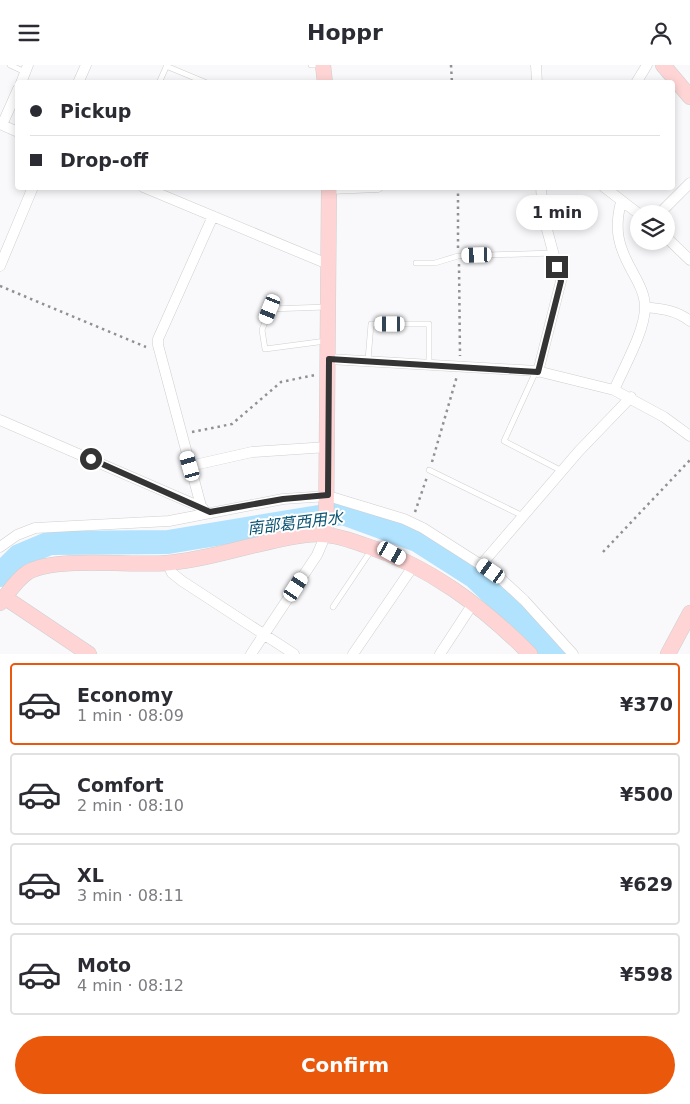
<!DOCTYPE html>
<meta charset="utf-8">
<style>
body{margin:0;font-family:"DejaVu Sans","Noto Sans JP",sans-serif;background:#f7f7f7;color:#2b2b33;height:100vh;display:flex;flex-direction:column;font-size:19px;white-space:nowrap}
*{box-sizing:border-box;margin:0}
p{font-size:16px;color:#7c7c81}
.icon{flex:none;width:28px;height:28px;fill:none;stroke:currentColor;stroke-width:2;stroke-linecap:round;stroke-linejoin:round}
.map{position:relative;height:589px;overflow:hidden}
.drawer{display:flex;flex-direction:column;background:#fff;flex:1}
.drawer>*{flex:none}
.top-card{position:absolute;left:15px;top:15px;width:660px;height:110px;border-radius:5px;box-shadow:0 2px 8px #0003;display:grid;align-content:center;height:110px;padding:0 15px;background:#fff}
.buttons{position:absolute;left:630px;top:140px;display:grid;gap:10px}
.buttons a{display:grid;place-items:center;width:45px;height:45px;border-radius:50%;background:#fff;box-shadow:0 2px 8px #0003;font-size:25px}
.end{position:absolute;width:22px;height:22px;margin:-11px;border:6px solid #343435;background:#fff;box-shadow:0 0 0 2px #fff}
.from{border-radius:50%}
.bubble{position:absolute;height:35px;border-radius:18px;background:#fff;box-shadow:0 2px 8px #0003;font-size:16px;font-weight:700;line-height:35px;text-align:center}
.car{position:absolute;width:15px;height:30px;margin:-15px -8px;border-radius:6px;box-shadow:0 0 4px 1px #0007;background:linear-gradient(#fff 24%,#345 0 40%,#fff 0 76%,#345 0 86%,#fff 0)}
.top-card b{display:flex;align-items:center;gap:18px;height:48px;font-size:19px}
.top-card b+b{border-top:1px solid #e1e1e2}
.top-card i{width:12px;height:12px;background:#2b2b33}
ul{padding:9px 0 0;list-style:none}
li{display:flex;align-items:center;gap:15px;height:82px;margin:0 10px 8px;padding:0 5px;border:2px solid #e1e1e2;border-radius:5px}
li div{flex:1}
li b{display:block;font-size:19px}
li em{font-style:normal;font-weight:700}
li.current{border-color:#ea580c}
li>.icon{width:45px;height:45px;stroke-width:1.5}
.action{display:flex;gap:10px;margin-top:auto;padding:10px 15px}
.action a{flex:1;height:58px;border-radius:30px;background:#ea580c;color:#fff;font-size:20px;font-weight:700;line-height:58px;text-align:center}
header{display:flex;justify-content:space-between;align-items:center;height:65px;padding:0 15px;background:#fff;font-size:22px;font-weight:700}
.map>svg:first-child{display:block}
.lines{fill:none;stroke-linecap:round;stroke-linejoin:round}
.river{stroke:#b1e2fe;stroke-width:24}
.lane-casing{stroke:#cecfd0;stroke-width:6}
.street-casing{stroke:#cecfd0;stroke-width:11}
.secondary-casing{stroke:#cecfd0;stroke-width:16}
.path{stroke:#919193;stroke-width:2.5;stroke-dasharray:2.5 4;stroke-linecap:butt}
.lane{stroke:#fff;stroke-width:5}
.street{stroke:#fff;stroke-width:10}
.secondary{stroke:#ffd4d4;stroke-width:15}
.route{stroke:#343435;stroke-width:6}
.labels{text-anchor:middle;dominant-baseline:central;stroke-width:4;stroke-linejoin:round;paint-order:stroke}
.water-label{font-size:16px;font-style:italic;fill:#0d5573;stroke:#fff}
</style>
<header><svg class="icon" aria-label="menu" viewBox="0 0 24 24"><path d="M4 6h16M4 12h16M4 18h16"/></svg>Hoppr<svg class="icon" aria-label="person" viewBox="0 0 24 24"><circle cx="12" cy="8" r="4"/><path d="M4 21q1-7 8-7t8 7"/></svg></header>
<div class="map">
<svg width="690" height="589" viewBox="0 0 690 589">
<rect width="100%" height="100%" fill="#f9f9fb"/>
<g class="lines">
<path class="river" d="M0,510l19,-19 31,-13 118,-1 175,-29 74,27 58,37 80,77"/>
<g class="lane-casing">
<path id="lane" d="M10,0l15,7
M311,0h4
M166,1l41,17
M159,18l8,-18
M403,18h28
M416,198h19l23,-7 95,-3
M326,276l-61,8 -3,-19 8,-21 56,-2
M368,295l3,-36h58v40
M536,306l-32,70 58,30
M429,405l94,46
M333,542l39,-58"/>
</g>
<g class="street-casing">
<path id="street" d="M536,0l1,18
M21,18l7,-18
M78,18l8,-18
M636,18l11,-18
M0,59l18,8
M2,60l16,-36
M143,122l187,78
M604,122l35,27
M329,124l49,-2
M659,149l31,-31
M666,172l24,23
M0,201l33,-79
M645,242c17,2 31,3 45,14
M329,294l208,12 77,19 50,27 26,19
M538,307l23,-91 -18,-66 -2,-28
M614,325c10,-23 31,-59 31,-83 0,-13 -7,-25 -13,-36 -14,-25 -18,-42 -11,-69
M0,355l203,88
M190,401l62,-14 76,-5
M201,441l-43,-161v-6l55,-123
M0,482l17,-12 18,-7 134,-7 114,-22 45,-3 76,23 19,9 58,37 19,13 24,22 49,54
M167,498l5,10 10,8 112,73
M481,500l98,-114 52,-54
M251,589l66,-99 9,-21
M353,589l61,-89
M440,589l34,-52"/>
</g>
<g class="secondary-casing">
<path id="secondary" d="M323,0l2,18
M663,0l27,32
M326,469l3,-347
M4,532l85,57
M0,538c9,-11 16,-23 28,-31 29,-16 104,-6 139,-9 47,-4 92,-22 138,-28 21,-3 39,3 59,10 65,21 118,61 166,109
M668,589l22,-41"/>
</g>
<path class="path" d="M451,0l1,18
M458,122v62
M459,199l1,92
M0,221l146,61
M192,367l40,-8 49,-42 34,-7
M432,397l25,-86
M415,447l12,-35
M603,487l87,-92"/>
<use href="#lane" class="lane"/>
<use href="#street" class="street"/>
<use href="#secondary" class="secondary"/>
</g>
<g class="lines">
<path class="route" d="M91,394l119,53 73,-13 45,-4 1,-136 209,13 23,-91 -4,-14"/>
</g>
<g class="labels">
<g class="water-label">
<text transform="translate(295 458) rotate(-7)">南部葛西用水</text>
</g>
</g>
</svg>
<div class="buttons">
<a><svg class="icon" aria-label="layers" viewBox="0 0 24 24"><path d="M12 4l9 5-9 5-9-5zM3 14l9 5 9-5"/></svg></a>
</div>
<i class="end from" style="left:91px;top:394px"></i>
<i class="end" style="left:557px;top:202px"></i>
<div class="bubble" style="left:516px;top:130px;width:82px">1 min</div>
<i class="car" style="left:477px;top:190px;rotate:268deg"></i>
<i class="car" style="left:270px;top:244px;rotate:202deg"></i>
<i class="car" style="left:390px;top:259px;rotate:270deg"></i>
<i class="car" style="left:190px;top:401px;rotate:344deg"></i>
<i class="car" style="left:392px;top:488px;rotate:119deg"></i>
<i class="car" style="left:491px;top:506px;rotate:305deg"></i>
<i class="car" style="left:296px;top:522px;rotate:33deg"></i>
<div class="top-card">
<b><i class="from"></i>Pickup</b>
<b><i></i>Drop-off</b>
</div>
</div>
<section class="drawer">
<ul>
<li class="current"><svg class="icon" aria-label="car" viewBox="0 0 24 24"><path d="M5 17H2v-5l4-1 3-4h7l3 4 3 1v5h-3M9 17h6M6 11h13"/><circle cx="7" cy="17" r="2"/><circle cx="17" cy="17" r="2"/></svg><div><b>Economy</b><p>1 min · 08:09</p></div><em>¥370</em></li>
<li><svg class="icon" aria-label="car" viewBox="0 0 24 24"><path d="M5 17H2v-5l4-1 3-4h7l3 4 3 1v5h-3M9 17h6M6 11h13"/><circle cx="7" cy="17" r="2"/><circle cx="17" cy="17" r="2"/></svg><div><b>Comfort</b><p>2 min · 08:10</p></div><em>¥500</em></li>
<li><svg class="icon" aria-label="car" viewBox="0 0 24 24"><path d="M5 17H2v-5l4-1 3-4h7l3 4 3 1v5h-3M9 17h6M6 11h13"/><circle cx="7" cy="17" r="2"/><circle cx="17" cy="17" r="2"/></svg><div><b>XL</b><p>3 min · 08:11</p></div><em>¥629</em></li>
<li><svg class="icon" aria-label="car" viewBox="0 0 24 24"><path d="M5 17H2v-5l4-1 3-4h7l3 4 3 1v5h-3M9 17h6M6 11h13"/><circle cx="7" cy="17" r="2"/><circle cx="17" cy="17" r="2"/></svg><div><b>Moto</b><p>4 min · 08:12</p></div><em>¥598</em></li>
</ul>
<div class="action"><a>Confirm</a></div>
</section>
